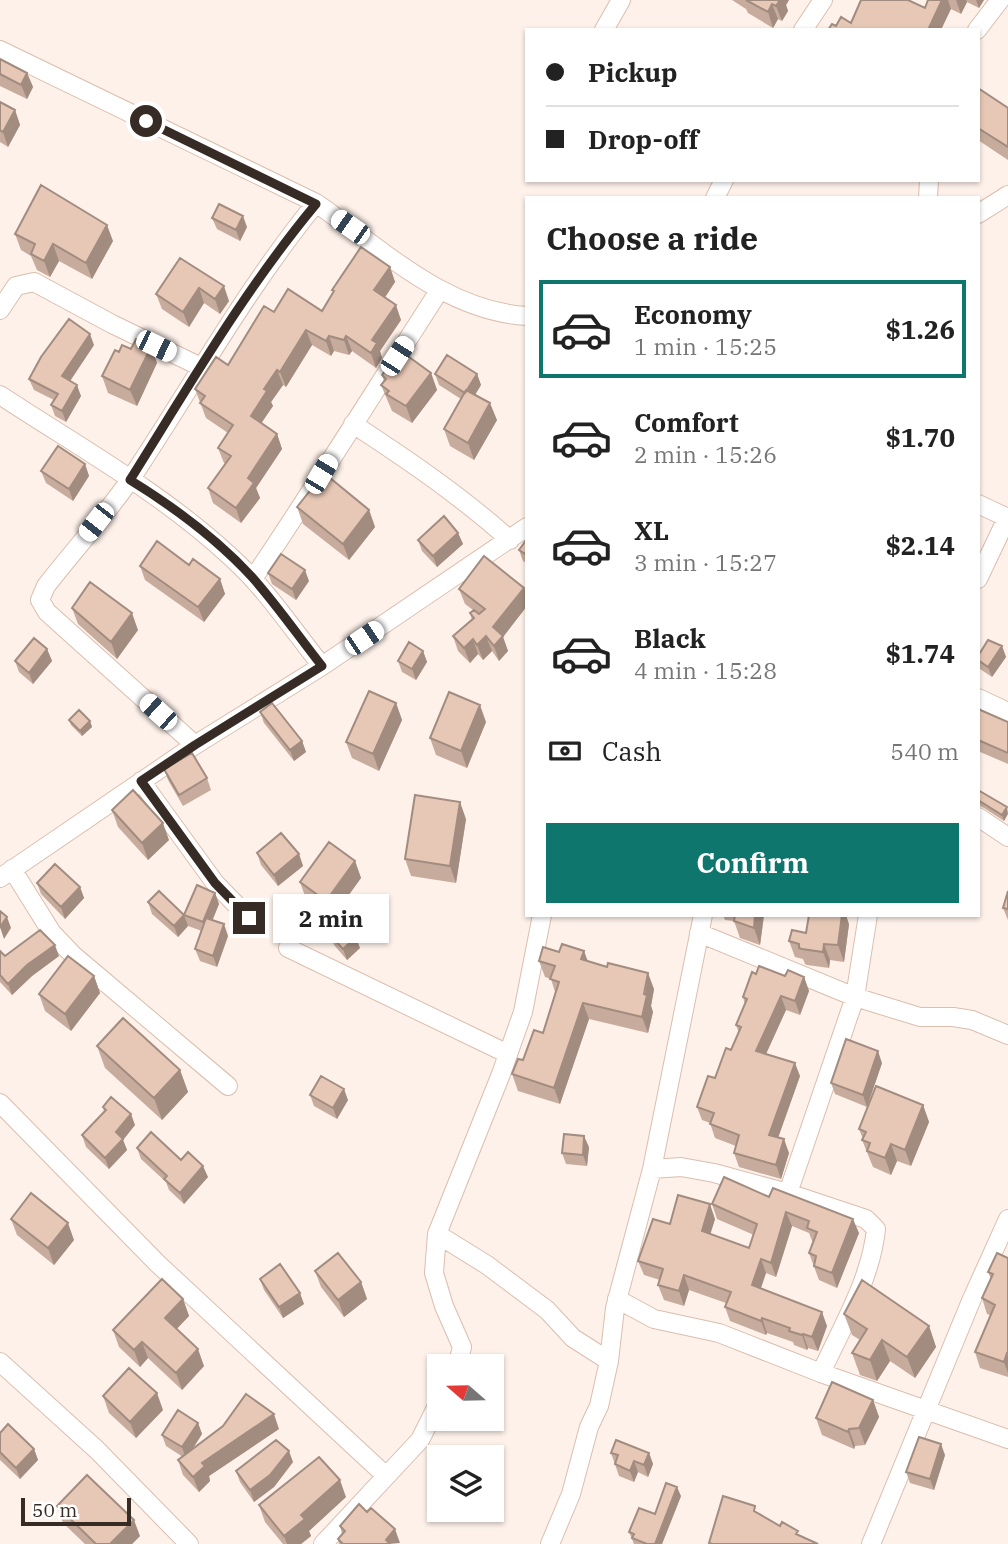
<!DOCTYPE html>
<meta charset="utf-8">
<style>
body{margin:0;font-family:"IBM Plex Serif",serif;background:#f2f2f2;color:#222;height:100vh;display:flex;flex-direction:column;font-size:26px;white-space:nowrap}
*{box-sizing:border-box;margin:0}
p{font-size:23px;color:#767676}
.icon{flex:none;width:38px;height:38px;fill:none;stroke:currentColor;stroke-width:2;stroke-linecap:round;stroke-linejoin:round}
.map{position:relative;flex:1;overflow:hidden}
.side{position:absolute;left:525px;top:196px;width:455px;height:721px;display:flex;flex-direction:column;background:#fff;border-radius:0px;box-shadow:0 2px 5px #0004}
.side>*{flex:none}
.banner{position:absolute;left:525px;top:28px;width:455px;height:154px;border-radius:0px;box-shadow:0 2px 5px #0004;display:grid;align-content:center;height:154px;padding:0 21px;background:#fff}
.needle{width:46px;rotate:290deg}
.fabs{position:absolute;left:427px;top:1354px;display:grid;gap:14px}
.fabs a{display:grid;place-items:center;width:77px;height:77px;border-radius:0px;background:#fff;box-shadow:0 2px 5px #0004;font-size:35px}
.scale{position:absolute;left:21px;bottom:18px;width:110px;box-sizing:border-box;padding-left:7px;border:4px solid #372b25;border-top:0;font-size:19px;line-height:24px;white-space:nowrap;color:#372b25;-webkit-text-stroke:5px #fff;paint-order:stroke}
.end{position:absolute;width:32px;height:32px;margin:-16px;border:9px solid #372b25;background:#fff;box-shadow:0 0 0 4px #fff}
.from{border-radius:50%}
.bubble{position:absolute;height:49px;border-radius:0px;background:#fff;box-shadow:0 2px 5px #0004;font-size:23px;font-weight:700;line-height:49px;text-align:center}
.car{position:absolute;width:21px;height:42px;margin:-21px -10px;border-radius:9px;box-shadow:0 0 5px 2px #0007;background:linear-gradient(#fff 24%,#345 0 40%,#fff 0 76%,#345 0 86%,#fff 0)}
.banner b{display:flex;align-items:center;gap:24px;height:66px;font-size:26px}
.banner b+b{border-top:2px solid #e0e0e0}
.banner i{width:18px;height:18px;background:#222}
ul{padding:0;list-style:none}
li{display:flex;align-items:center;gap:21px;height:98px;margin:0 14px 10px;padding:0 7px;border:4px solid transparent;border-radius:0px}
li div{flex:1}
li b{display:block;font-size:26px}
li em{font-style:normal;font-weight:700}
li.current{border-color:#0f766e}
li>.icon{width:63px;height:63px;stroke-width:1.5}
h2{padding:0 21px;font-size:32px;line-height:84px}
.pay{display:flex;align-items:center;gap:18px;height:77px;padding:0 21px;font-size:26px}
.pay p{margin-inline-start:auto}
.action{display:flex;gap:14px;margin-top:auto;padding:14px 21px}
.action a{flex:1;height:80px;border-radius:0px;background:#0f766e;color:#fff;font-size:28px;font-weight:700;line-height:80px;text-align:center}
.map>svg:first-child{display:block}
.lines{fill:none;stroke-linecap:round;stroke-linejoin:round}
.minor-casing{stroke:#dbbeae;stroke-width:20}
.minor{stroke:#fff;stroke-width:18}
.wall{fill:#c7ac9d}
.shaded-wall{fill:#a28c7f}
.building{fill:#e7c8b6;stroke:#a28c7f;stroke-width:2}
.route{stroke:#372b25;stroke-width:9}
</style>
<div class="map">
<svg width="1008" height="1544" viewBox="0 0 1008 1544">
<rect width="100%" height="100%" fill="#fdf1ea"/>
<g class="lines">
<g class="minor-casing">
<path id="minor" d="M604,30l17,-30
M803,30l20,-30
M977,30l23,-30
M0,50l316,153
M715,198l9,-18
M928,198l1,-18
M978,214l30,-19
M0,310l16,-24 18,-4 78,42 89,43
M0,395c79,52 164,99 233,164 34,31 60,71 89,107
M353,424c55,36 108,72 157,116
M978,504l30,14
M253,579c64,-95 124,-192 186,-288
M978,579l29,-61
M978,698l30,14
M195,745l-148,-133 -7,-12 6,-14c28,-36 60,-71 86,-109 61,-92 114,-188 184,-274 65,45 128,108 211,113
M141,781l74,102 34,35
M978,817l30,20
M12,869l40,64 21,22 155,131
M0,878l195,-133 127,-79 205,-139
M699,933l156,64 65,20h33l19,3 36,15
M288,948l220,106
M0,1103l158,161 227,211
M652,1169l29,-2 33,6 74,20 78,26 10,10c-5,50 -34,98 -55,144
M788,1193l67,-196 13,-82
M437,1234l50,31 60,45 26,28 36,23
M617,1299l37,20 65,14 102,40 187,66
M0,1362l97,88 92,94
M457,1367l5,-20 -18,-41 -10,-33 3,-39 64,-160 22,-62 19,-97
M323,1544l97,-104 19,-38
M550,1544l21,-50 18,-67 10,-21 10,-45 6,-53 37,-139 51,-254
M871,1544l100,-243 37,-82"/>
</g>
<use href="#minor" class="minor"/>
</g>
<path class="wall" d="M732,0h57l-3,5 2,6 -6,10 -4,-2 -5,9 -25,-15 -2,-4z
M928,0h56l-5,8 -12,-6 -6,12 -10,-5 -115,17 89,-18z
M0,59l27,14 6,14 -6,12 -27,-13z
M978,88l30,20v52l-30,-20z
M0,102l15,8 5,15 -12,22 -8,-5z
M212,218l35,9 -7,14 -23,-12z
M15,234l98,7 -21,38 -33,-18 -9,16 -13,-7 -6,-14 -10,-6z
M180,258l49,43 -9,13 -16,-11 -15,24 -27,-18 -6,-15z
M390,267l5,15 -10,15 16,23 -21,31 2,7 -6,10 -24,-17 -3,4 -15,-4 -3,5 -19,-11 -26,42 -3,-2 -12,17 2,4 -12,17 16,11 5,15 -26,39 4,10 -19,25 -28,-20 -5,-15 18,-24 -2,-1 -6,-15 10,-15 -22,-15 -11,-29 33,-24 46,-53 48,-1 11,-19 -1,-2z
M94,345l-24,36 11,15 -15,26 -11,-6 -4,-11 3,-5 -20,-10 -5,-11z
M151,347l6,16 -20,43 -29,-13 -6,-17 17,-24 12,-3z
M397,364l34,9 6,17 -25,33 -20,-12 -11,-26 3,-4 -2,-6z
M435,374h42l4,11 -6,10 22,25 -23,40 -24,-14 -6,-17 17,-30 -22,-14z
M85,464l4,12 -16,25 -27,-18 -5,-12z
M297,507l72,3 6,17 -26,33 -46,-36z
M458,533l5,11 -26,23 -15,-16 -4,-11z
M527,539v25l-4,-3 -4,-11z
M189,565l31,14 5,15 -21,28 -59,-42 -5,-14z
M268,573l41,8 -13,19 -24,-16z
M524,588l3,7v11l-24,31 5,14 -9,10 -7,-10 -9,9 -5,-6 -8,9 -12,-12 -5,-15 19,-16 -2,-7 3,-3 -8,-6 -6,-15z
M72,608l66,22 -21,29 -39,-35z
M1002,646l4,11 -14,20 -12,-8 -2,-4v-9z
M47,649l5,12 -19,23 -14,-12 -4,-11z
M423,651l4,11 -11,18 -14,-8 -4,-11z
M396,703l6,17 -23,51 -27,-13 -6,-16z
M978,703l3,7 27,12v42l-30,-13z
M260,712l42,29 4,11 -12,9 -30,-38z
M69,720l21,1 2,6 -10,9 -11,-11z
M486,722l-19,46 -31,-13 -6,-17z
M164,769l43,9 4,12 -28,16 -15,-26z
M978,790l29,17 -3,14 -20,-13 -6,-3z
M112,810l57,30 -21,20 -30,-33z
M466,819l-10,64 -45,-7 -6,-17z
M257,853l42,1 4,12 -25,20 -17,-21z
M355,861l6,17 -29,40 -26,-19 -6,-17z
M37,883l43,4 4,11 -19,21 -24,-25z
M1008,891v29l-5,-12z
M215,893l4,11 -7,16 16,16 -11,31 -17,-6 -5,-12 7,-18 -14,-5 -10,11 -26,-23 -4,-12 36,13z
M723,915h41l-4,30 -20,-7 -6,-17 -9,-1z
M849,924l-5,38 -14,-2 -1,8 -22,-3 -2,-1 -2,-5 -8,-2 -6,-16 17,-8z
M329,934l31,14 -13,12 -13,-15z
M0,951l5,5h54l-27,20 -20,19 -12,-13z
M584,951l3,10 67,28 -3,17 2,6 -5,21 -59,-14 -29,85 -42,-13 -6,-17 31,-41 12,-41 -4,-13 -6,-2 -6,-16 20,-9z
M756,974l48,3 5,14 -9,24 -14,-5 -20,44 34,22 -22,62 11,15 -8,26 -42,-12 -5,-14 2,-7 -21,-8 -5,-15 -8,-3 -5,-13 34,-57 8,-17 -3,-8 9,-21 -2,-7z
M94,976l6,17 -29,38 -26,-20 -6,-17z
M97,1046l83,24 8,22 -26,28 -57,-52z
M882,1063l-15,44 -32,-13 -4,-11z
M310,1095l38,5 -11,19 -23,-13z
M923,1105l6,17 -18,44 -14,-5 -6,14 -18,-8 -11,-27 1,-1 -4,-10z
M103,1107l32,18 -12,15 4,10 -18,19 -23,-22 -4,-12 22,-23z
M589,1147l-2,19 -21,-2 -4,-11z
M137,1148l44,12 27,17 -24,27 -15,-14 -3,-8 -25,-23z
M769,1197l90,36 -22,55 -18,-8 -10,-27 4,-10 -4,-10 -17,-7 -16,51 -10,-4 -5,15 66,38 -9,25 -10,-3 -1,2 -13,-5 -1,-3 -26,-9 -1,2 -36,-14 -5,-14 1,-4 -37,-13 -5,16 -20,-6 -6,-15 2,-5 -16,-5 -6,-14 32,-37 45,-5 -5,15 39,14 5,-13 -37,-16 -5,-15z
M11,1219l63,21 -20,25 -37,-30z
M1008,1258v119l-28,-9 -5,-16 15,-37 -3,-1 -5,-16 9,-19 -3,-7z
M315,1271l46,11 6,17 -23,18 -23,-30z
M260,1279l44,25 -21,14 -19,-28z
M183,1299l6,17 -13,13 28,37 -22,24 -34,-32 -8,9 -21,-20 -6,-17z
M844,1314l85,12 7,21 -21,31 -25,-17 -13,20 -17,-6 -8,-22 8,-13 -8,-5z
M103,1396l60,14 -27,28 -27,-25z
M873,1400l6,17 -14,28 -10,1 -1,3 -32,-14 -6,-17z
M198,1423l4,11 -10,16 87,-21 -70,47 1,5 -11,11 -16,-17 -5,-15 5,-3 -17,-11 -4,-11z
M0,1433l34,16 4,11 -18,19 -20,-19z
M611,1453h38l4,11 -5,13 -10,-5 -4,10 -15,-6z
M945,1455l-11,35 -24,-7 -4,-11z
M293,1462l-19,25 -20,15 -14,-20 -4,-11z
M681,1496l-19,48h-28l-5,-12z
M346,1497l-37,34 2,5 -10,8h-18l-18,-22 -6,-17z
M57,1506l83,30 -8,8h-47l-22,-21z
M340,1526l60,17 -61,1 -1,-5 4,-5z"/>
<path class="shaded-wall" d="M780,0h9l-3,5 2,6 -6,10 -6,-15z
M942,0h6l3,9 -10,21h-13z
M956,0h10l1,2 -6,12z
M976,0h8l-5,8z
M772,4l6,15 -5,9 -5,-16z
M27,73l6,14 -6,12 -6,-14z
M15,110l5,15 -12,22 -5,-15z
M243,216l4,11 -7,14 -4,-11z
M107,225l6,16 -21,38 -6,-16z
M53,244l6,17 -9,16 -6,-16z
M390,267l5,15 -15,23 -6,-15z
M224,286l5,15 -9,13 -5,-15z
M199,288l5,15 -15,24 -6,-15z
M396,305l5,15 -21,31 2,7 -6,10 -5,-15 1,-13z
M306,330l6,15 -26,42 -6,-15z
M90,334l4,11 -28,42 -4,-11z
M329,336l5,15 -3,5 -5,-15z
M346,336l6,15 -3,4 -5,-15z
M151,347l6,16 -20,43 -7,-16z
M277,370l6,15 -12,17 2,4 -17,25 -5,-15 13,-27z
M431,373l6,17 -25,33 -6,-17z
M477,374l4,11 -12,19 -4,-11z
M77,385l4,11 -15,26 -4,-11z
M490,403l7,17 -23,40 -6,-17z
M277,434l5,15 -26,39 4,10 -19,25 -5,-15 12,-30z
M85,464l4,12 -16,25 -4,-12z
M369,510l6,17 -26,33 -6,-16z
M458,533l5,11 -26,23 -4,-11z
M305,570l4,11 -13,19 -4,-11z
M220,579l5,15 -21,28 -6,-15z
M524,588l3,7v11l-24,31 5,14 -9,10 -5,-15 -1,-19z
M132,613l6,17 -21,29 -6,-17z
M486,636l6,15 -9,9 -6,-15z
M473,639l5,15 -8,9 -6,-15z
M1002,646l4,11 -14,20 -4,-10z
M47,649l5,12 -19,23 -4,-11z
M423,651l4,11 -11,18 -4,-11z
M396,703l6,17 -23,51 -6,-17z
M480,705l6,17 -19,46 -6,-17z
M90,721l2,6 -10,9 -2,-5z
M302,741l4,11 -12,9 -4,-11z
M460,802l6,17 -10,64 -6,-17z
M1007,807l1,7 -4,7 -2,-6z
M163,823l6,17 -21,20 -6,-17z
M299,854l4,12 -25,20 -4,-11z
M355,861l6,17 -29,40 -6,-17z
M80,887l4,11 -19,21 -4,-12z
M215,893l4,11 -12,30 -4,-12z
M184,915l4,11 -10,11 -4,-11z
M755,915h9l-4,30 -6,-17z
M842,915h4l3,9 -5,38 -6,-17z
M7,917l4,11 -7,11 -4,-12z
M224,924l4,12 -11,31 -4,-11z
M356,937l4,11 -13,12 -4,-11z
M824,944l6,16 -1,8 -6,-16z
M55,945l4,11 -27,20 -20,19 -4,-11 19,-19z
M584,951l6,16 -9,-8z
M648,973l6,16 -3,17 2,6 -5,21 -6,-16z
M94,976l6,17 -29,38 -6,-17z
M804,977l5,14 -9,24 -5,-14z
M781,996l5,14 -25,55 -5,-14z
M583,1003l6,16 -29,85 -6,-16z
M878,1051l4,12 -15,44 -4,-12z
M795,1063l5,13 -26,73 -5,-14z
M180,1070l8,22 -26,28 -8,-22z
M344,1089l4,11 -11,19 -4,-11z
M923,1105l6,17 -18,44 -6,-16z
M131,1114l4,11 -12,15 4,10 -18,19 -4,-11 11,-26z
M584,1136l5,11 -2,19 -4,-11z
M784,1139l5,14 -8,26 -5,-14z
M891,1144l6,17 -6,14 -6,-17z
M203,1166l5,11 -24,27 -4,-11z
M710,1204l5,15 -8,26 -5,-14z
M786,1212l6,14 -16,51 -5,-14z
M853,1219l6,14 -22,55 -5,-15z
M68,1223l6,17 -20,25 -6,-17z
M761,1259l5,14 -9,26 -5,-14z
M684,1275l5,15 -5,16 -5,-15z
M361,1282l6,17 -23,18 -6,-17z
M300,1293l4,11 -21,14 -4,-11z
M183,1299l6,17 -18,19 -6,-17z
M822,1312l5,14 -9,25 -6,-14z
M762,1318l5,15 -1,2 -5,-14z
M929,1326l7,21 -21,31 -8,-21z
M803,1334l5,14 -1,2 -5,-15z
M882,1340l8,21 -13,20 -7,-21z
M142,1342l6,16 -8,9 -6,-17z
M198,1349l6,17 -22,24 -6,-17z
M1007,1353l1,3v17l-4,-11z
M157,1393l6,17 -27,28 -6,-16z
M873,1400l6,17 -14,28 -6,-17z
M274,1414l5,15 -70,47 1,5 -11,11 -6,-15 9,-14z
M198,1423l4,11 -16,25 -4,-12z
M849,1429l6,17 -1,3 -6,-17z
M941,1444l4,11 -11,35 -4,-11z
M34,1449l4,11 -18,19 -4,-11z
M289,1451l4,11 -19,25 -20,15 -4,-12z
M649,1453l4,11 -5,13 -4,-12z
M634,1461l4,11 -4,10 -4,-11z
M340,1480l6,17 -37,34 2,5 -10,8h-14l-3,-8 17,-21z
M677,1487l4,9 -19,48h-7z
M134,1520l6,16 -8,8h-22z
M395,1529l5,14 -13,1 -1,-4z"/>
<path class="building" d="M746,0h34l-4,6 -4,-2 -4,8z
M861,0h47l17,8 3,-8h14l-14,30h-100l4,-6 4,2 5,-9 10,6z
M0,59l27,14 -6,12 -21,-11z
M978,88l30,20v39l-30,-19z
M0,102l15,8 -12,22 -3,-2z
M41,185l66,40 -21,38 -33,-19 -9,17 -13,-7 4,-10 -20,-10z
M219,204l24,12 -7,14 -24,-12z
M361,247l29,20 -16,23 22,15 -24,35 5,3 -6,10 -25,-17 -2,4 -15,-4 -3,5 -20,-11 -26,42 -3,-2 -13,19 3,2 -16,25 26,18 -29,44 6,5 -18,25 -28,-20 23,-32 -13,-8 15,-23 -33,-22 5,-7 -10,-7 21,-32 12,8 36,-59 10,6 14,-23 34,22 12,-20 -2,-1z
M180,258l44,28 -9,13 -16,-11 -16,24 -27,-18z
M69,319l21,15 -28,42 15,9 -15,26 -11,-6 7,-11 -29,-15 12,-22z
M136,339l15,8 -21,43 -28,-14 13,-26 4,2 3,-7 9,4z
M405,354l26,19 -25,33 -20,-12 3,-3 -8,-6 5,-6 -4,-4 3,-4 8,-11 4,4z
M447,355l30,19 -12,19 -30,-19z
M466,390l24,13 -22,40 -24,-14z
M58,446l27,18 -16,25 -28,-18z
M324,473l45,37 -26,34 -46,-37z
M444,516l14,17 -25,23 -15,-16z
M527,539v16l-8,-5z
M157,541l32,24 4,-6 27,20 -22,28 -58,-41z
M281,554l24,16 -13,19 -24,-16z
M484,556l40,32 -31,39 10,9 -9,10 -8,-10 -9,9 -4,-6 -9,9 -11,-12 21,-18 -4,-5 4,-3 5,4 6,-5 -26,-20z
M90,582l42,31 -21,29 -39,-34z
M34,638l13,11 -18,24 -14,-12z
M988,640l14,6 -14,21 -10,-7v-4z
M409,642l14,9 -11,18 -14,-8z
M369,691l27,12 -23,51 -27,-12z
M449,692l31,13 -19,46 -31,-13z
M272,703l30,38 -12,9 -30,-38z
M978,709l30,13v31l-30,-13z
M79,710l11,11 -10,10 -11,-11z
M192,753l15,25 -28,17 -15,-26z
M133,790l30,33 -21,20 -30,-33z
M978,790l29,17 -5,8 -24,-15z
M415,795l45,7 -10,64 -45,-7z
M281,833l18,21 -25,21 -17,-22z
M329,842l26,19 -29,40 -26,-19z
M55,864l25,23 -19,20 -24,-24z
M197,885l18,8 -12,29 -19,-7z
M159,891l25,24 -10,11 -26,-24z
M1008,891v18l-5,-1z
M0,911l7,6 -7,10z
M735,915h20l-1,13 -20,-7z
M809,915h33l-4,30 -14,-1 -1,8 -21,-3 -3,-1v-4l-10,-3 3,-11 14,3z
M206,918l18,6 -11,32 -18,-7z
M343,922l13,15 -13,12 -14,-15z
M40,930l15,15 -28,20 -19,19 -8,-9v-24l5,5z
M562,944l22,7 -3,8 26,8 1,-4 40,10 -4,21 3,1 -5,22 -59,-14 -29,85 -42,-14 6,-15 5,1 11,-30 9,3 16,-51 -9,-3 5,-13 -16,-5 4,-14 16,5z
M68,956l26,20 -29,38 -26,-20z
M759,966l26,10 3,-6 16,7 -9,24 -14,-5 -25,55 39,12 -26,72 15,4 -8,26 -42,-12 5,-18 -29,-11 4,-11 -17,-6 11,-31 7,2 11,-30 5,2 10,-23 -5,-2 11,-26 -4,-2 9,-25 4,2z
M123,1018l57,52 -26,28 -57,-52z
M846,1039l32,12 -15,44 -32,-12z
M321,1076l23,13 -11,19 -23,-13z
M876,1086l47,19 -18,45 -14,-6 -6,14 -18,-7 3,-8 -8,-3 4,-8 -7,-3z
M111,1097l20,17 -15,18 7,7 -18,19 -23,-23 24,-25 -3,-3z
M151,1132l30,28 7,-8 15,14 -23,27 -16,-14 3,-3 -30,-28z
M564,1134l20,2 -1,19 -21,-2z
M724,1177l45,20 4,-9 80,31 -21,54 -18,-7 2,-10 -7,-3 8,-21 -10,-4 2,-7 -23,-9 -15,51 -10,-4 -9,26 70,27 -10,25 -9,-3 -1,1 -13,-4 1,-3 -28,-10 -1,3 -36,-14 6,-15 -47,-17 -5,16 -21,-6 5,-16 -25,-8 15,-42 17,5 8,-29 32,9 -8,27 47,17 8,-24 -45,-20z
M31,1193l37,30 -20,25 -37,-29z
M338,1253l23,29 -23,18 -23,-29z
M997,1253l11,5v95h-1l-3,9 -29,-10 20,-47 -13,-7 11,-24 -5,-2z
M280,1264l20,29 -21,14 -19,-28z
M162,1279l21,20 -18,19 33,31 -22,24 -34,-31 -8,8 -21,-20z
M862,1280l67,46 -22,31 -25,-17 -12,20 -18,-7 15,-24 -23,-15z
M129,1368l28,25 -27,29 -27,-26z
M832,1382l41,18 -14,28 -10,1 -1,3 -32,-14z
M246,1394l28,20 -72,49 3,3 -12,11 -15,-17 45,-34z
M178,1410l20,13 -16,24 -20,-12z
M8,1424l26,25 -18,19 -16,-16v-19z
M919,1437l22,7 -11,35 -24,-7z
M276,1440l13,11 -19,24 -20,15 -14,-19z
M616,1440l33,13 -5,12 -10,-4 -4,10 -15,-7 3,-9 -7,-2z
M319,1457l21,23 -39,35 4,4 -21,17 -25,-31z
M87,1475l47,45 -24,24h-14l-39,-38z
M666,1483l11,4 -22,57h-8l-15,-6 2,-4 -5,-2 10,-24 16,6z
M723,1496l32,10 -1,5 26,15 2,-4 16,9 -2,3 22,10h-105l-4,-1z
M359,1504l8,8 4,-4 24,21 -9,11 4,4h-47l-5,-5 7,-8 -5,-5z"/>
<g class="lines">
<path class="route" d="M146,121l170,83c-71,85 -127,182 -186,276 44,27 87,59 122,97 25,28 47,60 70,89l-127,79 -54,36 74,102 34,35"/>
</g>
</svg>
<div class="fabs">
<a><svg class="needle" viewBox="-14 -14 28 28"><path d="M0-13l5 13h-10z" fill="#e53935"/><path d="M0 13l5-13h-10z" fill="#767676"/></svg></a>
<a><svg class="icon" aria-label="layers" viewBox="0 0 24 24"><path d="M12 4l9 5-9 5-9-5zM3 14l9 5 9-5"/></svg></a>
</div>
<div class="scale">50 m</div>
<i class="end from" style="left:146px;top:121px"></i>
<i class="end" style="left:249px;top:918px"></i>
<div class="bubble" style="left:273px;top:894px;width:116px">2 min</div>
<i class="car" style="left:350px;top:227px;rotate:305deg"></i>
<i class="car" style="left:156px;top:346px;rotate:116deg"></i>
<i class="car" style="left:397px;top:356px;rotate:33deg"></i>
<i class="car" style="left:321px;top:474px;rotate:31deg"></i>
<i class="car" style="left:96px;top:522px;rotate:218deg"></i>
<i class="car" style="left:364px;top:638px;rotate:56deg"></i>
<i class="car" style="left:158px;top:712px;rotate:312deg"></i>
<div class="banner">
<b><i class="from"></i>Pickup</b>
<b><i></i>Drop-off</b>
</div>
<section class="side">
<h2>Choose a ride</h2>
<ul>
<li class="current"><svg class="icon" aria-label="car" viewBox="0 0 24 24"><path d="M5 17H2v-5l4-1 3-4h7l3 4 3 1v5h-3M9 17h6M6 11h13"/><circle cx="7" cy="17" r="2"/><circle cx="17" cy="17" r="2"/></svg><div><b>Economy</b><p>1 min · 15:25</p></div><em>$1.26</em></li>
<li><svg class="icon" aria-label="car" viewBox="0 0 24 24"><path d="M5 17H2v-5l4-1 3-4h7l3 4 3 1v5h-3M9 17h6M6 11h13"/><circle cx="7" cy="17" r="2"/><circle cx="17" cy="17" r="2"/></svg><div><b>Comfort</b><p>2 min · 15:26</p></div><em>$1.70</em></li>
<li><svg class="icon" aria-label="car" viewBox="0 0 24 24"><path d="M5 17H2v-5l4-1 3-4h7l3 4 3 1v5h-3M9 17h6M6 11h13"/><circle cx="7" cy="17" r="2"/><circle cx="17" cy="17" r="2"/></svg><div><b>XL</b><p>3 min · 15:27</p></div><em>$2.14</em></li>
<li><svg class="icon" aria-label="car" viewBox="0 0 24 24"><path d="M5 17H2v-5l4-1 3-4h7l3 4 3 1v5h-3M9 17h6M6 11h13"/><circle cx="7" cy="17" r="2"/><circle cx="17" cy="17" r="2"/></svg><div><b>Black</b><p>4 min · 15:28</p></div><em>$1.74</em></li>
</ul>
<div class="pay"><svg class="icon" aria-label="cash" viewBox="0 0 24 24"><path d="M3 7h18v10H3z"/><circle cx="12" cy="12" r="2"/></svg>Cash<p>540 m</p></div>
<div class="action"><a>Confirm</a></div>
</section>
</div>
